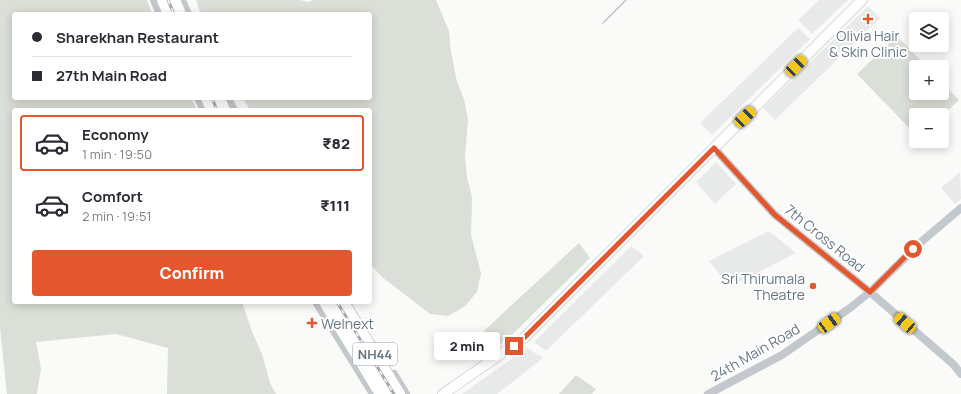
<!DOCTYPE html>
<meta charset="utf-8">
<style>
body{margin:0;font-family:Manrope,sans-serif;background:#f2f2f3;color:#2b2b33;height:100vh;display:flex;flex-direction:column;font-size:15px;white-space:nowrap}
*{box-sizing:border-box;margin:0}
p{font-size:13px;color:#7c7c81}
.icon{flex:none;width:22px;height:22px;fill:none;stroke:currentColor;stroke-width:2;stroke-linecap:round;stroke-linejoin:round}
.map{position:relative;flex:1;overflow:hidden}
.details{position:absolute;left:12px;top:108px;width:360px;height:196px;display:flex;flex-direction:column;background:#fff;border-radius:4px;box-shadow:0 2px 10px #0003}
.details>*{flex:none}
.banner{position:absolute;left:12px;top:12px;width:360px;height:88px;border-radius:4px;box-shadow:0 2px 10px #0003;display:grid;align-content:center;height:88px;padding:0 20px;background:#fff}
.buttons{position:absolute;left:909px;top:12px;display:grid;gap:8px}
.buttons a{display:grid;place-items:center;width:40px;height:40px;border-radius:4px;background:#fff;box-shadow:0 2px 10px #0003;font-size:20px}
.end{position:absolute;width:18px;height:18px;margin:-9px;border:5px solid #e4572e;background:#fff;box-shadow:0 0 0 2px #fff}
.from{border-radius:50%}
.bubble{position:absolute;height:28px;border-radius:4px;background:#fff;box-shadow:0 2px 10px #0003;font-size:13px;font-weight:800;line-height:28px;text-align:center}
.car{position:absolute;width:12px;height:24px;margin:-12px -6px;border-radius:5px;box-shadow:0 0 3px 1px #0007;background:linear-gradient(#f5c518 24%,#345 0 40%,#f5c518 0 76%,#345 0 86%,#f5c518 0)}
.banner b{display:flex;align-items:center;gap:14px;height:38px;font-size:15px}
.banner b+b{border-top:1px solid #e1e1e2}
.banner i{width:10px;height:10px;background:#2b2b33}
ul{padding:7px 0 0;list-style:none}
li{display:flex;align-items:center;gap:12px;height:56px;margin:0 8px 6px;padding:0 12px;border:2px solid transparent;border-radius:4px}
li div{flex:1}
li b{display:block;font-size:15px}
li em{font-style:normal;font-weight:800}
li.on{border-color:#e4572e}
li>.icon{width:36px;height:36px;stroke-width:1.5}
.action{display:flex;gap:8px;margin-top:auto;padding:8px 20px}
.action a{flex:1;height:46px;border-radius:4px;background:#e4572e;color:#fff;font-size:16px;font-weight:800;line-height:46px;text-align:center}
.map>svg:first-child{display:block}
.built{fill:#e8e9e9}
.green{fill:#dadfd7}
.lines{fill:none;stroke-linecap:round;stroke-linejoin:round}
.stream{stroke:#bbc7cb;stroke-width:1.5}
.major-casing{stroke:#b5babe;stroke-width:11}
.highway-casing{stroke:#b4b9bd;stroke-width:13}
.minor{stroke:#c3c8cc;stroke-width:8}
.major{stroke:#fff;stroke-width:10}
.highway{stroke:#fff;stroke-width:12}
.rail-casing{stroke:#a2aab0;stroke-width:3}
.rail{stroke:#fff;stroke-width:1.5;stroke-dasharray:4.5;stroke-linecap:butt}
.route{stroke:#e4572e;stroke-width:5}
.poi-dot{fill:#e4572e;stroke:#fff;stroke-width:1.5}
.labels{text-anchor:middle;dominant-baseline:central;stroke-width:4;stroke-linejoin:round;paint-order:stroke}
.shield{fill:#fff;stroke:#939fa8;stroke-width:1}
.shield-label{font-size:13px;font-weight:bold;fill:#657683}
.poi-label{font-size:14px;fill:#657683;stroke:#fff}
.street-label{font-size:14px;fill:#657683;stroke:#fff}
</style>
<div class="map">
<svg width="961" height="394" viewBox="0 0 961 394">
<rect width="100%" height="100%" fill="#fafaf8"/>
<path class="built" d="M819,0h29l-36,34 -14,-14z
M868,6l12,12 -105,102 -12,-12z
M798,28l12,11 -98,96 -12,-12z
M716,162l20,22 -21,20 -19,-22z
M960,172l1,27 -6,5 -14,-16z
M769,231l27,22 -66,34 -21,-26z
M631,246l13,10 -98,95 -12,-9z
M527,348l16,10 -46,36h-35z"/>
<path class="green" d="M0,0h147l5,14h-138v84h177l6,12h-183v192h228l9,27 11,25 8,29 6,11h-109l1,-46 -52,-14 -80,8 5,27 -4,25h-30l-7,-66z
M196,0h104l8,2 5,-2h123l13,31 2,20 6,31 7,17 4,20 -3,39 2,20 5,19 -1,38 10,38 -4,19 -12,14 -17,10 -18,-2 -48,-37 -12,-13v-154h-120l-7,-12h127v-84h-169z
M897,36l30,31h-11v26h26v-10l17,17 -17,16 -26,-1v20l-59,-61z
M579,243l11,15 -76,75 -26,21 -13,-15z
M576,375l20,14 -4,5h-33z"/>
<g class="lines">
<path class="stream" d="M603,23l23,-23"/>
<g class="major-casing">
<path id="major" d="M334,302l55,92
M443,394l81,-56 338,-338"/>
</g>
<g class="highway-casing">
<path id="highway" d="M163,0l6,14
M174,0l6,14
M207,98l5,12
M219,98l5,12
M325,302l56,92
M343,302l56,92"/>
</g>
<path class="minor" d="M154,0l6,14
M182,0l6,14
M198,98l6,12
M228,98l6,12
M714,148l61,67 95,77 83,72 8,10
M316,302l57,92
M394,374l12,20
M708,394l74,-39 68,-47 20,-16 51,-50 40,-34"/>
<use href="#major" class="major"/>
<use href="#highway" class="highway"/>
<g class="rail-casing">
<path id="rail" d="M168,0l6,14
M212,98l5,12
M337,302l57,92"/>
</g>
<use href="#rail" class="rail"/>
</g>
<g class="lines">
<path class="route" d="M514,346l10,-8 190,-190 61,67 95,77 43,-43"/>
</g>
<g class="poi-dot">
<path d="M866 13h4v4h4v4h-4v4h-4v-4h-4v-4h4z"/>
<circle cx="813" cy="286" r="4"/>
<path d="M310 317h4v4h4v4h-4v4h-4v-4h-4v-4h4z"/>
</g>
<g class="labels">
<rect class="shield" x="353" y="343" width="44" height="22" rx="3"/>
<g class="shield-label">
<text x="375" y="354">NH44</text>
</g>
<g class="poi-label">
<text x="868" y="35">Olivia Hair<tspan x="868" dy="16">&amp; Skin Clinic</tspan></text>
<text x="805" y="278" text-anchor="end">Sri Thirumala<tspan x="805" dy="16">Theatre</tspan></text>
<text x="321" y="323" text-anchor="start">Welnext</text>
</g>
<g class="street-label">
<text transform="translate(825 238) rotate(39)">7th Cross Road</text>
<text transform="translate(755 352) rotate(-30)">24th Main Road</text>
</g>
</g>
</svg>
<div class="buttons">
<a><svg class="icon" aria-label="layers" viewBox="0 0 24 24"><path d="M12 4l9 5-9 5-9-5zM3 14l9 5 9-5"/></svg></a>
<a>+</a>
<a>−</a>
</div>
<i class="end from" style="left:913px;top:249px"></i>
<i class="end" style="left:514px;top:346px"></i>
<div class="bubble" style="left:434px;top:332px;width:66px">2 min</div>
<i class="car" style="left:796px;top:66px;rotate:45deg"></i>
<i class="car" style="left:745px;top:117px;rotate:46deg"></i>
<i class="car" style="left:829px;top:323px;rotate:54deg"></i>
<i class="car" style="left:905px;top:323px;rotate:311deg"></i>
<div class="banner">
<b><i class="from"></i>Sharekhan Restaurant</b>
<b><i></i>27th Main Road</b>
</div>
<section class="details">
<ul>
<li class="on"><svg class="icon" aria-label="car" viewBox="0 0 24 24"><path d="M5 17H2v-5l4-1 3-4h7l3 4 3 1v5h-3M9 17h6M6 11h13"/><circle cx="7" cy="17" r="2"/><circle cx="17" cy="17" r="2"/></svg><div><b>Economy</b><p>1 min · 19:50</p></div><em>₹82</em></li>
<li><svg class="icon" aria-label="car" viewBox="0 0 24 24"><path d="M5 17H2v-5l4-1 3-4h7l3 4 3 1v5h-3M9 17h6M6 11h13"/><circle cx="7" cy="17" r="2"/><circle cx="17" cy="17" r="2"/></svg><div><b>Comfort</b><p>2 min · 19:51</p></div><em>₹111</em></li>
</ul>
<div class="action"><a>Confirm</a></div>
</section>
</div>
